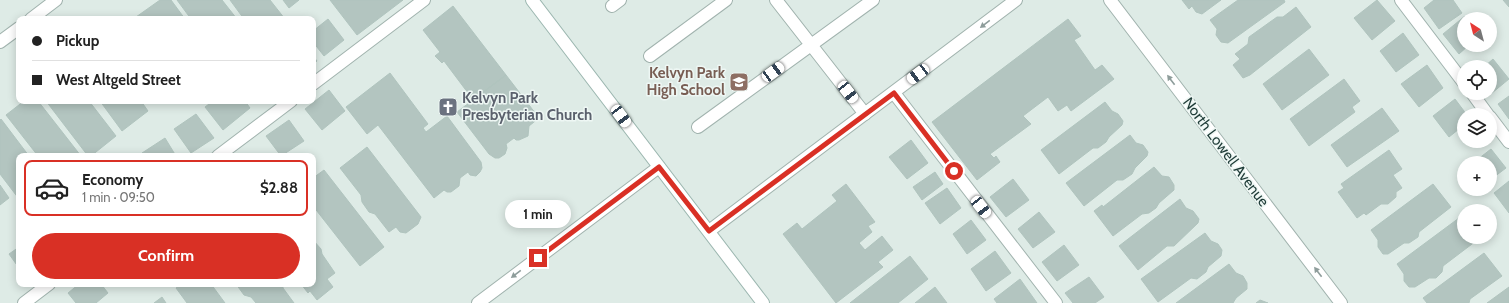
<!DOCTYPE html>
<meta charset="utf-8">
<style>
body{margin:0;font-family:Cabin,sans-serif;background:#f6f6f6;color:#222;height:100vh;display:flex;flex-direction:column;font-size:15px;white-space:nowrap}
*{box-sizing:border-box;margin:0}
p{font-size:13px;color:#767676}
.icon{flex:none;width:22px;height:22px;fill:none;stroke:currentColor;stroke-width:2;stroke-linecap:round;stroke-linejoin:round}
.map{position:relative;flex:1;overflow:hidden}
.sheet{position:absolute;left:16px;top:153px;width:300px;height:134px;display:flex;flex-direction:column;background:#fff;border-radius:8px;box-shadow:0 2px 10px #0003}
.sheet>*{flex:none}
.hud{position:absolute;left:16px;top:16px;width:300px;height:88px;border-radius:8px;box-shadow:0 2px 10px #0003;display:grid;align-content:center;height:88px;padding:0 16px;background:#fff}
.needle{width:26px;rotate:324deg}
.fabs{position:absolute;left:1457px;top:12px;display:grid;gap:8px}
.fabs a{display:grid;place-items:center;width:40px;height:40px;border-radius:50%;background:#fff;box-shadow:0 2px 10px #0003;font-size:20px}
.end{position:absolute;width:18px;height:18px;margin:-9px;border:5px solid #d93025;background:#fff;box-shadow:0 0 0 2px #fff}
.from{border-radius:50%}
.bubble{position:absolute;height:28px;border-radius:14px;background:#fff;box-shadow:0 2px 10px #0003;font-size:13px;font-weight:800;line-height:28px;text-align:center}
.car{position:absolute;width:12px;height:24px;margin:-12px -6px;border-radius:5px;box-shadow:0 0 3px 1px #0007;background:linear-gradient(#fff 24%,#345 0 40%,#fff 0 76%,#345 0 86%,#fff 0)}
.hud b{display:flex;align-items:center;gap:14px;height:38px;font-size:15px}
.hud b+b{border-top:1px solid #e0e0e0}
.hud i{width:10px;height:10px;background:#222}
ul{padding:7px 0 0;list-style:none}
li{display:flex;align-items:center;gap:12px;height:56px;margin:0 8px 6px;padding:0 8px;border:2px solid #e0e0e0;border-radius:8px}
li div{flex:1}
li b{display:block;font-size:15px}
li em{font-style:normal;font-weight:800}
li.active{border-color:#d93025}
li>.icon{width:36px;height:36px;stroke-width:1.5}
.cta{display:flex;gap:8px;margin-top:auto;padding:8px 16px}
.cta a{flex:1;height:46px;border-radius:24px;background:#d93025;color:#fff;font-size:16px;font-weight:800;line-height:46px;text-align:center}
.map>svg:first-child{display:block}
.building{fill:#b3c5c0;stroke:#b0c4be}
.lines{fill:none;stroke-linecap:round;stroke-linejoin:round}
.lane-casing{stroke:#a1b3ae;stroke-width:14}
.street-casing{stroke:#a1b3ae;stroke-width:14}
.secondary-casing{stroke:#9cb7b0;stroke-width:14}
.lane{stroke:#fff;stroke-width:12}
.street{stroke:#fff;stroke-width:12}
.secondary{stroke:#fff;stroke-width:12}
.oneway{fill:#8e9d9b}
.route{stroke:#d93025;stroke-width:5}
.labels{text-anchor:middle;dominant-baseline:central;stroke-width:3;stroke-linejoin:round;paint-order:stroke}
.education-label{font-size:15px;font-weight:bold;fill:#785e54;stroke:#eef7f4;text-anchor:end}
.worship-label{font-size:15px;font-weight:bold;fill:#5b616d;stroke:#eef7f4;text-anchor:start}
.street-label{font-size:15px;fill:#1e3b37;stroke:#eef7f4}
</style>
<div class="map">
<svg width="1509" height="303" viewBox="0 0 1509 303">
<rect width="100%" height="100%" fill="#deebe6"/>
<path class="building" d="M160,0h11l14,19h-47l-2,-2z
M177,0h45l15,19h-46z
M230,0h40l15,19h-41z
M283,0h16l-10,8z
M330,0h73l-46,35z
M1182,0h39l-19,14 -6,-2 -4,-6 -3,3z
M1238,0h46l1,2 -57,41 -7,-1 -5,-7 1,-6 -7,-9z
M1377,0l18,21 -23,19 -18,-22z
M1434,0h19l9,13 -23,16 -15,-21z
M1503,0h6v7z
M453,6l53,69 -36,27 -5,-6 3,-3 -24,-32 -2,2 -7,-7 5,-4 -17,-22z
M1296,7l15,20 -61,48 -7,3 -10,-13 7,-6 -5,-5 13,-10 1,-7 28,-20h6z
M1465,16l2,3h-3v26h5l-10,9 -16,-20z
M328,19l16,21 -20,16 -11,-14v-11z
M1068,19l13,17 -7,4 21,30 7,-5 12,14 -43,32 -4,-6 -9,6 -10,-14 -25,19 8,8 -41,30 4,4 2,-2 4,6 -23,18 -45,-58z
M1403,33l16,22 -23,17 -16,-21z
M1309,49l20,26 -47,35 -19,-26z
M313,56l4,5 -4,3z
M1493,59l16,20 -17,14 -2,-3v-23h-6z
M1427,65l16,23 -24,19 -18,-23z
M390,73l38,51 -5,4 3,4 21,-16 34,46 1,6 -2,4 -4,4 -6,-1 -2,-3 -8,6 -1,8 -8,6h-4l-3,-2 -10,8 -56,-73 -11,9 -21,-27z
M506,75l33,43 -10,8 -1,10 -9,4h-3l-2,-2 -8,6 1,4 -2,6 -6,4h-4l-6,-4 -32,-42z
M1344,79l16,22 -8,6 3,5 -46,34 -19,-27z
M329,90l16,21 -23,19 -17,-21z
M1509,96v23l-11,-15z
M1455,99l12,16h-3v10l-15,12 -16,-21z
M24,101h14l43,55h-43l-32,-41z
M46,101h43l27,35 -25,20h-3z
M100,101h41l7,10 -26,20z
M213,101h32l5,7 -27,22 -18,-23z
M1105,102l7,9 6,3 5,7 -1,4 -13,12 -3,5 -8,6h-5l-34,26 -18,-24z
M1382,108l17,23 -52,36 -16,-22z
M196,114l18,24 -23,15 -17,-24z
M1,119l28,37h-10v43l-19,-25v-54z
M289,120l15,21 -23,15 -15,-20z
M1130,135l6,8 7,2 5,7 -1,4 -12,12 -3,6 -9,6h-6l-33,26 -18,-23z
M165,138l11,18h-32l-2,-3z
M911,140l17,23 -21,16 -18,-22z
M367,147l54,70 -3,7 -12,9 -6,-1 -4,-5 -7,5 -14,-18 -6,-2 -7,-10 -1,-7 -21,-27z
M1491,149l15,19 -16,12v-17h-17z
M1389,150l13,19 -9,6 9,13 -6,4v5l-8,7h-7l-15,11 -2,-2 -7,5 -19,-26 6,-4 -3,-4z
M1154,167l8,9 7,1 5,8v5l-15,13 -3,5 -7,5 -7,1 -29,22 -19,-25 8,-6 1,2z
M324,170l60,77 -24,19 -47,-60v-28z
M935,172l8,12 -21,16 -9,-13z
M1013,179l16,21 -23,17 -16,-20z
M1509,181v32l-15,-20z
M846,184l29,38 -7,4 4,6 -13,11 6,7 17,-14 11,14 -15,12 5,5 -47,36 -53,-69 14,-11 5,6 35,-28 -5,-6z
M1433,184l18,23 -32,25 -1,5 -9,6h-5l-16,11h-5l-5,-7v-7l-7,-10z
M0,185l9,13 -9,7z
M947,188l14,20 -21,16 -15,-21z
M1180,199l6,9 7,3 6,8 -1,4 -24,23h-7l-29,24 -19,-24z
M1039,212l16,20 -22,16 -15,-19z
M1459,218l5,7v12h9l3,4 -33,25 -1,6 -6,6h-7l-14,9h-6l-5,-6v-7l-7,-10z
M971,220l15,20 -19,14 -14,-20z
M1205,233l6,8 7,3 4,6 -1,6 -13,11 -2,5 -9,7 -6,-1 -33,24 -17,-23z
M313,240l8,9 1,5 13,19 -8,6 6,8 -16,13 -7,-9 -2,2 -7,-9h12z
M1064,245l15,20 -22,16 -15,-19z
M19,247v21l-10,-14z
M995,251l16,22 -25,18 -15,-22z
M1484,253l18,23 -32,23 -1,4h-42l-4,-5z
M910,256l18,23 -30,24h-48z
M1229,264l7,9 7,3 4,7v6l-11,9 -3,5h-57z
M1089,277l15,20 -9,6h-22l-8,-10z
M1020,279l17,24h-40l-3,-4z
M79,284h22l7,9 -12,10h-20l-8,-10z
M182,284h29l14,19h-38l-11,-15z
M236,284h47v4l11,15h-38l-5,-6 -7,-2z
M935,287l12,16h-32z
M1509,287v16h-22z
M162,297l4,6h-12z
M1260,300l8,3h-12z"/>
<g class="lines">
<g class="lane-casing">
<path id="lane" d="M776,0l89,114
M1401,0l63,83
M612,6l8,-6
M650,56l76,-56
M313,84l111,-84
M894,93l162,210
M1472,93l16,22
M1490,117l19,25
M698,127l175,-127
M218,156l73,-55
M24,303l25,-19"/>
</g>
<g class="street-casing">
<path id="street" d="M1110,0l231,303
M31,19l25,-19
M0,42l19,-14
M709,231l307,-231
M478,303l181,-136"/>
</g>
<g class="secondary-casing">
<path id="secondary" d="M532,0l231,303"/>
</g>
<use href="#lane" class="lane"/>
<use href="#street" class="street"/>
<use href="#secondary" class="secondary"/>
</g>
<defs><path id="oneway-solid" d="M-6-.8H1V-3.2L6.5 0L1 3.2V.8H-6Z"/></defs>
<g class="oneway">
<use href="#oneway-solid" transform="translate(985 24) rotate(143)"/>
<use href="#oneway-solid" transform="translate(1171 80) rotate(-127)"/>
<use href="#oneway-solid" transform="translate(1318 272) rotate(-127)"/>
<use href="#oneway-solid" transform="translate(516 274) rotate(143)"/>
</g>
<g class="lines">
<path class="route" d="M538,258l121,-91 50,64 185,-138 60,78"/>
</g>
<defs>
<g id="school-square" transform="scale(1)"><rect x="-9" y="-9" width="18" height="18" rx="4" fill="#8d6e63" stroke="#eef7f4"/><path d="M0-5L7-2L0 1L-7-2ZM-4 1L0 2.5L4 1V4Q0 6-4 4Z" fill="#fff"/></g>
<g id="church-square" transform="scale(1)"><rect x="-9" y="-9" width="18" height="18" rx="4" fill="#6b7280" stroke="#eef7f4"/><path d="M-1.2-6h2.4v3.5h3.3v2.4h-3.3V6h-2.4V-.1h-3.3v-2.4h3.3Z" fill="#fff"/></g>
</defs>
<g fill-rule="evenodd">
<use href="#school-square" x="739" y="82"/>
<use href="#church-square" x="448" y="107"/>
</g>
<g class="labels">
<g class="education-label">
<text x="725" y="73">Kelvyn Park<tspan x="725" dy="17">High School</tspan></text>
</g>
<g class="worship-label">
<text x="462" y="98">Kelvyn Park<tspan x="462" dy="17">Presbyterian Church</tspan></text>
</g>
<g class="street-label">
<text transform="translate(1226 152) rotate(53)">North Lowell Avenue</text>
</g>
</g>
</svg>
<div class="fabs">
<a><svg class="needle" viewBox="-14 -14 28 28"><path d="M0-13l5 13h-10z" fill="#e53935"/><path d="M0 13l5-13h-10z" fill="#767676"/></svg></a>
<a><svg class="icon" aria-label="locate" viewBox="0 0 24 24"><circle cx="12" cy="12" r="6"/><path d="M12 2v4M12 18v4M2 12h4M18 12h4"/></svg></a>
<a><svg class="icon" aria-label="layers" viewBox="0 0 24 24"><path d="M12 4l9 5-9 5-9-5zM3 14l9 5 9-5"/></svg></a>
<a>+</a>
<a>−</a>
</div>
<i class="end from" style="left:954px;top:171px"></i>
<i class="end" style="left:538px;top:258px"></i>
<div class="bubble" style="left:505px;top:200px;width:66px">1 min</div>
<i class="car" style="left:773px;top:72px;rotate:54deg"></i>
<i class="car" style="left:918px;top:74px;rotate:233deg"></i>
<i class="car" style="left:848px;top:92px;rotate:142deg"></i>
<i class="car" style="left:621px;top:116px;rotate:143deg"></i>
<i class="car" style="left:981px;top:207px;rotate:142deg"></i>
<div class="hud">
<b><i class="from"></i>Pickup</b>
<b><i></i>West Altgeld Street</b>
</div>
<section class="sheet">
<ul>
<li class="active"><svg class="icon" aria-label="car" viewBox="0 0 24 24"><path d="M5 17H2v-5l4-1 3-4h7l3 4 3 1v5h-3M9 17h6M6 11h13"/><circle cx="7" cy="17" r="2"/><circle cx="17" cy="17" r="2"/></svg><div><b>Economy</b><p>1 min · 09:50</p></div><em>$2.88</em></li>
</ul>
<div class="cta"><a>Confirm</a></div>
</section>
</div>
